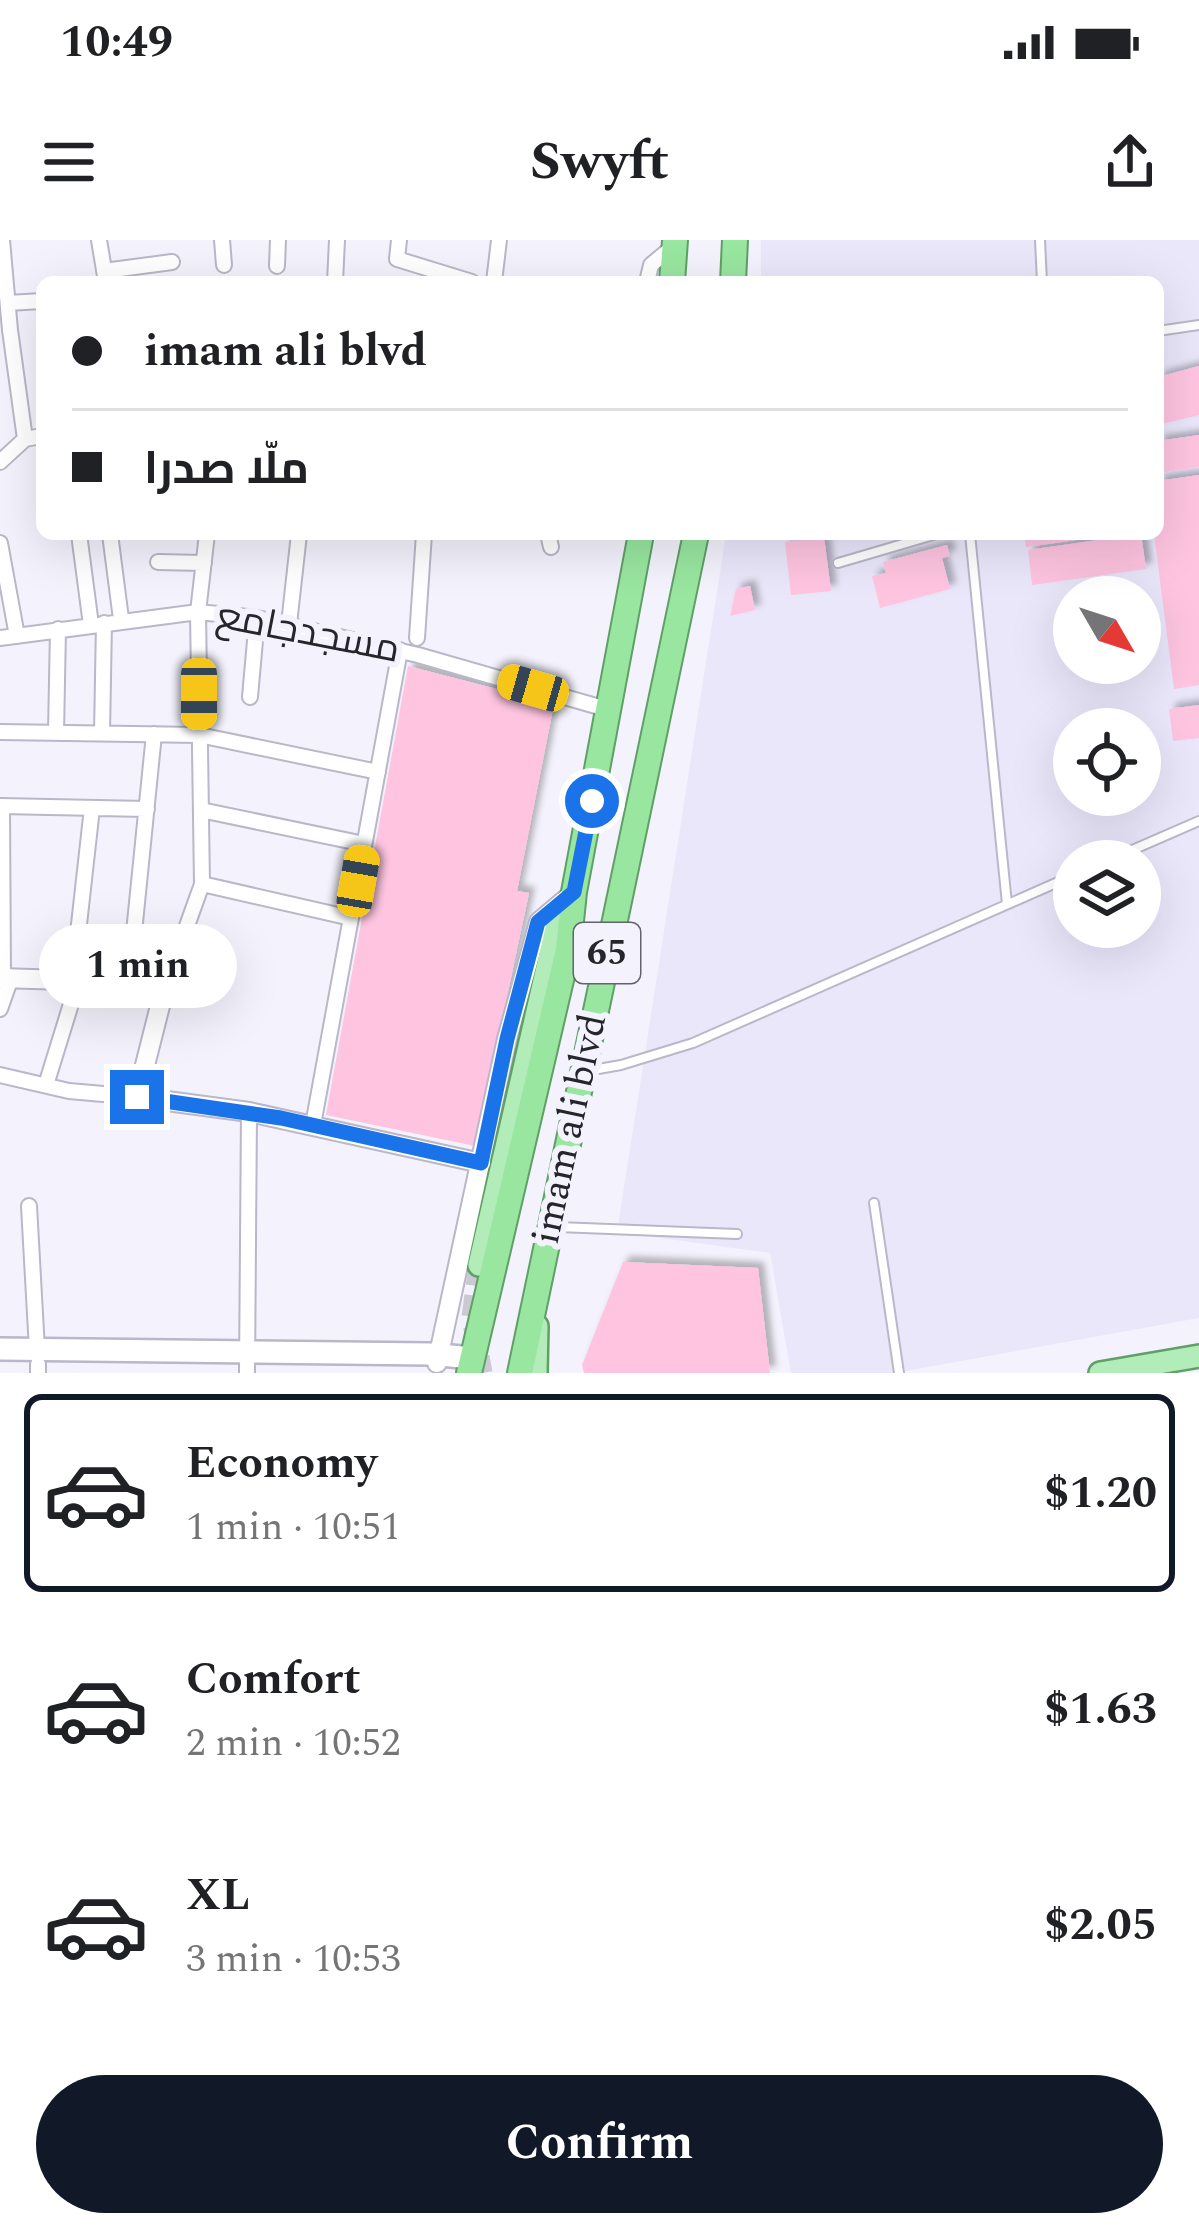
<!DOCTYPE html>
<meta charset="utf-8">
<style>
body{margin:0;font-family:Spectral,Cairo,serif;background:#f6f6f6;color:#202124;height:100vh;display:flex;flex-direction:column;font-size:45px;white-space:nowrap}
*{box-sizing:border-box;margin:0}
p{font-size:39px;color:#757577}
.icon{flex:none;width:66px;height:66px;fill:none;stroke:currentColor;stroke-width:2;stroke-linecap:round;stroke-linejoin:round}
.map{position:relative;height:1133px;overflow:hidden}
.drawer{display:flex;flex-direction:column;background:#fff;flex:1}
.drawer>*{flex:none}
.hud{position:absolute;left:36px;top:36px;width:1128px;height:264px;border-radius:18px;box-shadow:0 12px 48px #0002;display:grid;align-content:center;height:264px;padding:0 36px;background:#fff}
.needle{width:78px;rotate:129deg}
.controls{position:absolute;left:1053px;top:336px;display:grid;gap:24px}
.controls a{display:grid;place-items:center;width:108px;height:108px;border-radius:50%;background:#fff;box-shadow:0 12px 48px #0002;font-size:60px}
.end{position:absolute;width:54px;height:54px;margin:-27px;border:15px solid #1a73e8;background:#fff;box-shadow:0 0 0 6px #fff}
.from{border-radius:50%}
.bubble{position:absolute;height:84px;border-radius:42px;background:#fff;box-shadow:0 12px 48px #0002;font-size:39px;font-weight:700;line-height:84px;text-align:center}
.car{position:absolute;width:36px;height:72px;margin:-36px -18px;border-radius:15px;box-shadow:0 0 9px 3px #0007;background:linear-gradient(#f5c518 24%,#345 0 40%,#f5c518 0 76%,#345 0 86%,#f5c518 0)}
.hud b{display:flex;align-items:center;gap:42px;height:114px;font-size:45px}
.hud b+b{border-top:3px solid #e0e0e0}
.hud i{width:30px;height:30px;background:#202124}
ul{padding:21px 0 0;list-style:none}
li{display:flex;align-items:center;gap:36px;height:198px;margin:0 24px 18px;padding:0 12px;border:6px solid transparent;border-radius:18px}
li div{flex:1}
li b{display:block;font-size:45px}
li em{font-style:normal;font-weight:700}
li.active{border-color:#111827}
li>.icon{width:108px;height:108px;stroke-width:1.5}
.primary-button{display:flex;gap:24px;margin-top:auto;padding:24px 36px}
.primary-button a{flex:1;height:138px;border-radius:72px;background:#111827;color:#fff;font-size:48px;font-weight:700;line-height:138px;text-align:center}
.status{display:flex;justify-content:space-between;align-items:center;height:84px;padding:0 60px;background:#fff;direction:ltr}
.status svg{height:33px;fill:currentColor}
header{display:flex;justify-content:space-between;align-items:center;height:156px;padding:0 36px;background:#fff;font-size:54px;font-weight:700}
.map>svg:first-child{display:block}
.built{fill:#eae7fb;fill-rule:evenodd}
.building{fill:#fec4e0;filter:url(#shadow)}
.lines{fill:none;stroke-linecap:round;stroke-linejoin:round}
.primary-tunnel{stroke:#cbcad3;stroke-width:21;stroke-dasharray:21 10;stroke-linecap:butt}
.service-casing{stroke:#b9b7c8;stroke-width:12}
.minor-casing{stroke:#b9b7c8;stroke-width:18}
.tertiary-casing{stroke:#b9b7c8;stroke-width:22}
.secondary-casing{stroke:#b9b7c8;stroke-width:26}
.primary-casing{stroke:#609f67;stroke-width:26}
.trunk-casing{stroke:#609f67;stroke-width:28}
.service{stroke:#fff;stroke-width:8}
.minor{stroke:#fff;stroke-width:14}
.tertiary{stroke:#fff;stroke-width:18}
.secondary{stroke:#fff;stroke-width:21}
.primary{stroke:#b2ecb8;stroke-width:21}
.trunk{stroke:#98e6a0;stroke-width:24}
.route{stroke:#1a73e8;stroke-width:15}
.labels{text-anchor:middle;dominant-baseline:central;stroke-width:12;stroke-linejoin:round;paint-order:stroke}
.shield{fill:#f4f3fd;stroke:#63636a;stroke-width:3}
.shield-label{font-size:36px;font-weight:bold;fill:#25252b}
.street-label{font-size:39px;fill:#25252b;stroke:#f4f3fd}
</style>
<div class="status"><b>10:49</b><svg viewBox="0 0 49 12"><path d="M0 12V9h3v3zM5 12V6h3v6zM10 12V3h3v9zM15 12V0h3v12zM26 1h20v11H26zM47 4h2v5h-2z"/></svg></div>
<header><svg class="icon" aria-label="menu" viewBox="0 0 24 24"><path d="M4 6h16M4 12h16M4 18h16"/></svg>Swyft<svg class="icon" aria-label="share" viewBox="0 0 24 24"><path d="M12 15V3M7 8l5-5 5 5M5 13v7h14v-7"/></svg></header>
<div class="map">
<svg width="1199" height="1133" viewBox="0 0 1199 1133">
<defs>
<filter id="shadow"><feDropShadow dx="6" dy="-6" stdDeviation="3" flood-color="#0004"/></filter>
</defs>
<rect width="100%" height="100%" fill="#f4f3fd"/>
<path class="built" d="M761,0h438v1078l-304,55h-104l-21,-120 -153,-21 109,-698h432v-252h-397zM1074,357h66v66h-66zM1074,489h66v66h-66zM1074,621h66v66h-66z"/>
<path class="building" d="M1199,126v49l-41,10v-48z
M1199,195v32l-41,6v-32z
M1199,235v210l-25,4 -20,-155h4v-53z
M1024,294h73v3l-71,10z
M1141,294l5,35 -114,16 -4,-35z
M824,297l7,54 -40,4 -6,-53z
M947,305l3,11 -8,2 8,31 -70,19 -8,-32 14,-3 -3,-11z
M750,346l5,24 -25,6 6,-27z
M408,426l146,38 -37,187 12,2 -54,253 -149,-31z
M1199,465v33l-26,3 -4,-32z
M623,1022l135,6 12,105h-186l-2,-8z"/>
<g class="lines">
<path class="primary-tunnel" d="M479,1025l-7,52 10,56"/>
<g class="service-casing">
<path id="service" d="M1040,0l2,42
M1158,91l41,-6
M970,294l37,370
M838,323l99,-29
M1107,621l92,-40
M587,831l34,-6 72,-22 381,-168
M874,963l25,170
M558,987l179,7"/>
</g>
<g class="minor-casing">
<path id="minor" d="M2,0l8,90 15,109
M99,0l7,42
M222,0l2,25
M399,0l-2,19 75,23
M277,26l1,-26
M104,31l68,-9
M335,42l2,-42
M494,42l5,-42
M647,42l4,-17 24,-20
M8,63l34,-2
M0,222l25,-23 17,-3
M79,294l12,91
M110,294l11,85
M548,294l3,13
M0,303l17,93
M158,322l46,1
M289,384l10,-90
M0,398l198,-26 59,6 161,37 192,55
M417,398l7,-104
M250,457l7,-79
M0,492l199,3 179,37
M56,493l2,-104
M102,493l2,-110
M0,566l147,3
M2,566l1,172
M201,570l163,34
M202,644l149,34
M73,738l19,-170
M129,742l25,-248
M164,750l38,-106 -4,-272 9,-78
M0,769l11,-31
M0,835l69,16 68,6
M46,845l33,-107
M313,885l87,-475
M29,966l8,144
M38,1124v9
M247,1133l2,-261"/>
</g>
<g class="tertiary-casing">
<path id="tertiary" d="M0,738l129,4 35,8 -27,107 112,15 232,51
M437,1123l70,-324 32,-117 32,-27"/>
</g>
<g class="secondary-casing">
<path id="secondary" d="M0,1109l430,5 42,4"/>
</g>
<g class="primary-casing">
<path id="primary" d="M479,1025l78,-341 14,-26
M536,1133l1,-47
M1100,1133l99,-17"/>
</g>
<g class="trunk-casing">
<path id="trunk" d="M672,42l3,-42
M733,42l2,-42
M469,1133l99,-423 6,-58 67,-358
M520,1133l176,-839"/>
</g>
<use href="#service" class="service"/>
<use href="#minor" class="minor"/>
<use href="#tertiary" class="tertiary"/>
<use href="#secondary" class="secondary"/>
<use href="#primary" class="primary"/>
<use href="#trunk" class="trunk"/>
</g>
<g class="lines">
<path class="route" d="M137,857l144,21 200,45 26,-124 31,-117 36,-30 18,-91"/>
</g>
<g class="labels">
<rect class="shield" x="574" y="683" width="66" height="60" rx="9"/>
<g class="shield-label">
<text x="607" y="713">65</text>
</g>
<g class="street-label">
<text transform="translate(308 393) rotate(11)">مسجدجامع</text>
<text transform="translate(570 889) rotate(-78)">imam ali blvd</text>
</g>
</g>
</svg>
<div class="controls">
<a><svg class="needle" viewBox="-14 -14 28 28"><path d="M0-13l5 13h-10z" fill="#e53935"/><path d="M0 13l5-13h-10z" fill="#757577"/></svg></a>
<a><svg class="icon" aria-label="locate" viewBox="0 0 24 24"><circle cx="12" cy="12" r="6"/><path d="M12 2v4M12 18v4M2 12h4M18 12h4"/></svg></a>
<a><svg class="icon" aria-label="layers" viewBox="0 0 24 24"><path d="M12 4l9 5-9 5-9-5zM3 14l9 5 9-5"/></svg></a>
</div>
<i class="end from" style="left:592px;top:561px"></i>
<i class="end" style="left:137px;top:857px"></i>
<div class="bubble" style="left:39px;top:684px;width:198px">1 min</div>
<i class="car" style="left:533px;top:448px;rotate:286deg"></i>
<i class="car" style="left:199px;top:454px;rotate:180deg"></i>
<i class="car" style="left:358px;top:641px;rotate:10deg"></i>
<div class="hud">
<b><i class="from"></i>imam ali blvd</b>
<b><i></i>ملّا صدرا</b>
</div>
</div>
<section class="drawer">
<ul>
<li class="active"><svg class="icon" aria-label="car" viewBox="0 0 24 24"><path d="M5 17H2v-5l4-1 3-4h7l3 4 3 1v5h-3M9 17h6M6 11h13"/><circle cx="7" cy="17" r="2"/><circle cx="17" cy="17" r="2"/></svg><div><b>Economy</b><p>1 min · 10:51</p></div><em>$1.20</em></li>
<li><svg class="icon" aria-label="car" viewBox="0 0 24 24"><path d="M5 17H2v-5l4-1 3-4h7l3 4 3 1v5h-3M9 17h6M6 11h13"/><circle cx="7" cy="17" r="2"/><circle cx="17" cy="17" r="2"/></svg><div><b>Comfort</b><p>2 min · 10:52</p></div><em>$1.63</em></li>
<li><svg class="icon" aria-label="car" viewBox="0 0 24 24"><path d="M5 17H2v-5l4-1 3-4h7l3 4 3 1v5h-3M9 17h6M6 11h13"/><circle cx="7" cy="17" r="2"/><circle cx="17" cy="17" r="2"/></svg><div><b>XL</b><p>3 min · 10:53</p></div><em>$2.05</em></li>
</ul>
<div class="primary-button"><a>Confirm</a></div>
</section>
